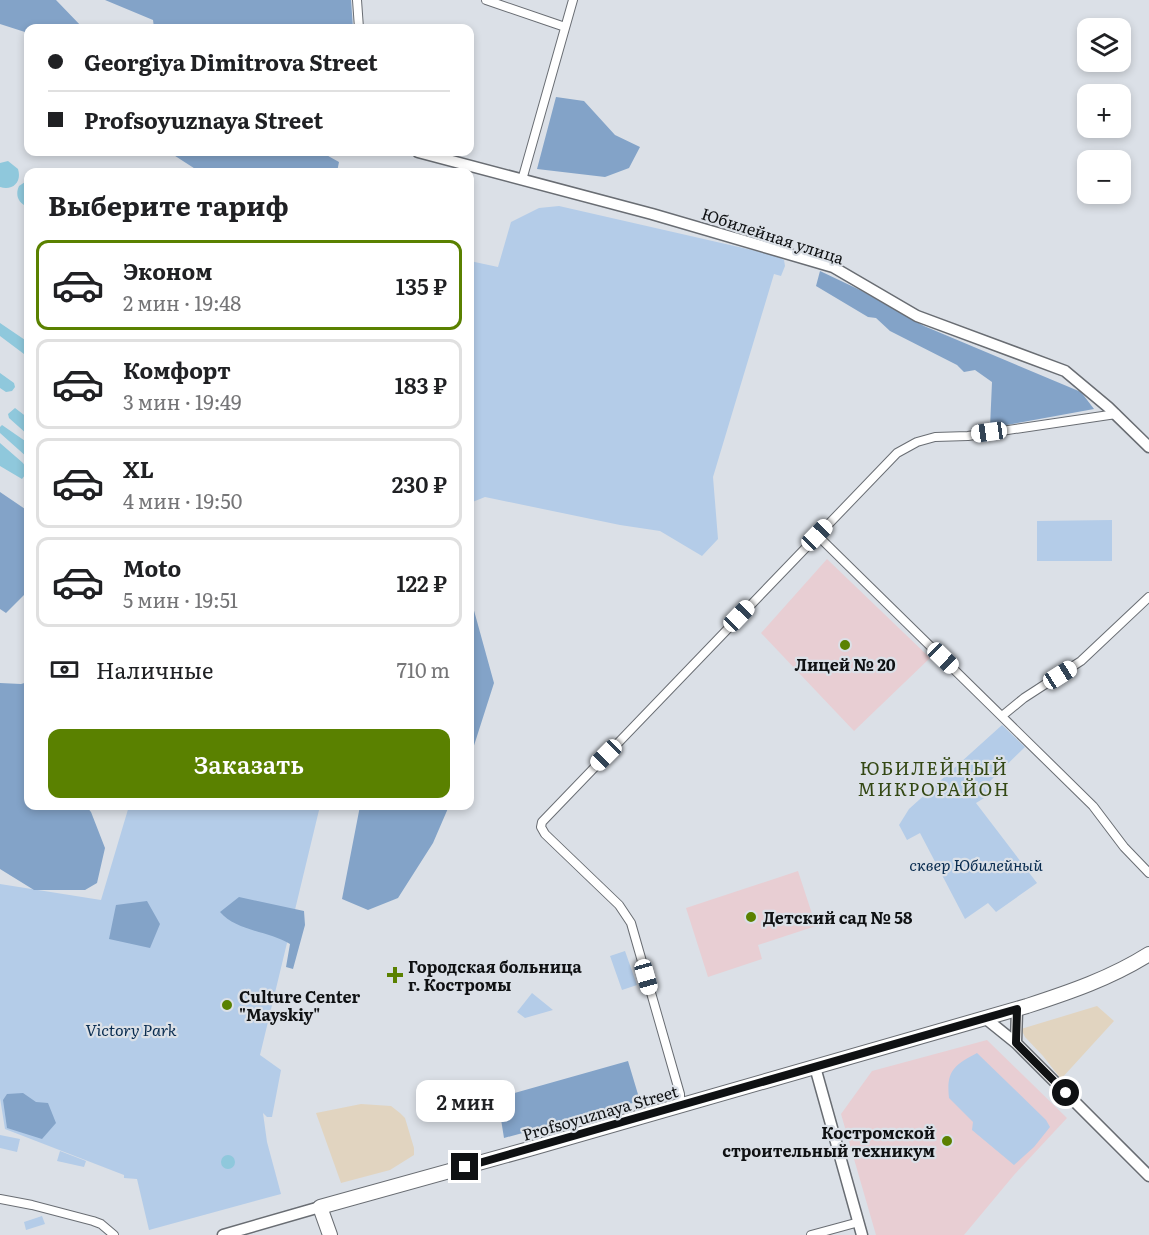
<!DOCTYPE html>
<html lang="ru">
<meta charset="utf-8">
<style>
body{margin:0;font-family:Literata,serif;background:#f2f2f2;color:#202124;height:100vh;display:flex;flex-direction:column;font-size:22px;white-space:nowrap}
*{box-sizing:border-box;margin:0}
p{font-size:20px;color:#757577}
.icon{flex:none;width:33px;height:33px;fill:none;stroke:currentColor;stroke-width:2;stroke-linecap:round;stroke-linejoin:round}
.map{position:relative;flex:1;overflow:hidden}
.panel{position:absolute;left:24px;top:168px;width:450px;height:642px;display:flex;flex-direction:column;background:#fff;border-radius:12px;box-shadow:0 3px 9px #0003}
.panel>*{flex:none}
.guide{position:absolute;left:24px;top:24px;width:450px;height:132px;border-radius:12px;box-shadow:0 3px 9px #0003;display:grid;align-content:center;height:132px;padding:0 24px;background:#fff}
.tools{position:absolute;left:1077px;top:18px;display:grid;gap:12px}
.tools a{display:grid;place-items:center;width:54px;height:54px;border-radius:12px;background:#fff;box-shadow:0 3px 9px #0003;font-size:30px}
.end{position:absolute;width:27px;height:27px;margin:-14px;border:8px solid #0f1113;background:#fff;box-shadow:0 0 0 3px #fff}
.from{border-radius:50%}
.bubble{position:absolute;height:42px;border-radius:12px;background:#fff;box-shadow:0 3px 9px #0003;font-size:20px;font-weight:600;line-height:42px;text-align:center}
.car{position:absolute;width:18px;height:36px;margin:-18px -9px;border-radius:8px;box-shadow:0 0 4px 2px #0007;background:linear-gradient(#fff 24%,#345 0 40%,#fff 0 76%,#345 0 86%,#fff 0)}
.guide b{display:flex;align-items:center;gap:21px;height:57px;font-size:22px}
.guide b+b{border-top:2px solid #e0e0e0}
.guide i{width:15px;height:15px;background:#202124}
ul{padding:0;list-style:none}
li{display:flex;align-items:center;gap:18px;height:90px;margin:0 12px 9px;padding:0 12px;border:3px solid #e0e0e0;border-radius:12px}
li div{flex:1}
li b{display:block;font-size:22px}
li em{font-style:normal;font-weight:600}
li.active{border-color:#5a8100}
li>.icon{width:54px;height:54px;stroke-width:1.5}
h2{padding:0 24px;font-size:27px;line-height:72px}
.pay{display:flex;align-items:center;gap:15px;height:66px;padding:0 24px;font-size:22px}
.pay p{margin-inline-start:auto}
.action{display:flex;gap:12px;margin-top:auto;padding:12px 24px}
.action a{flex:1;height:69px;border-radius:12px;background:#5a8100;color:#fff;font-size:24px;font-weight:600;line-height:69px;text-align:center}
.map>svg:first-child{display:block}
.commercial{fill:#e1d4c0}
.education{fill:#e8ced3}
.green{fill:#b4cce8}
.forest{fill:#83a3c8}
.water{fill:#8fc8dc}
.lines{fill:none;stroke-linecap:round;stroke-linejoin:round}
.street-casing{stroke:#696d73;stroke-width:10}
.secondary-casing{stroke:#696d73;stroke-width:13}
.highway-casing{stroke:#696d73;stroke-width:16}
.street{stroke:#fff;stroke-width:8}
.secondary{stroke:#fff;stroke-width:10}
.highway{stroke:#fff;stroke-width:14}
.route{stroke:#0f1113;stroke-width:8}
.poi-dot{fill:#5a8100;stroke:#dbe0e7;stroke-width:2}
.labels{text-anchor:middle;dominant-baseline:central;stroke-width:4.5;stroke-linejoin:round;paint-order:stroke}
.street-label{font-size:16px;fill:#0f1113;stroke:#dbe0e7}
.poi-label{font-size:16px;font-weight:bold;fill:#0f1113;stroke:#dbe0e7;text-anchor:start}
.park-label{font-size:16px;font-style:italic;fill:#082b4f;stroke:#dbe0e7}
.neighbourhood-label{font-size:18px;letter-spacing:1.5px;fill:#344814;stroke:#dbe0e7}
</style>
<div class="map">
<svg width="1149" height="1235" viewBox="0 0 1149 1235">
<rect width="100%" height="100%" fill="#dbe0e7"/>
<path class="commercial" d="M1097,1006l17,15 -53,58 -18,-23 -18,-19 -4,-8z
M361,1104l30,2 9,7 5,5 9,30v7l-24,15 -49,13 -25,-70z"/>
<path class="education" d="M827,559l103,99 -76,73 -93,-98z
M798,871l18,55 -58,19 4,14 -54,18 -22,-69z
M987,1040l80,78 -53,57 -50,60h-88l-35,-121 31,-43z"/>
<path class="green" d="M559,206l215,49 10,5 1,6 -4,10 -7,-2 -61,203 5,62 -16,17 -42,-25 -40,-6 -135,-28 -15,6v-242l28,6 13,-45 28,-14z
M1112,520v41h-75v-40z
M1002,725l23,22 -41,40 5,8 -13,8 61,80 -41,29 -8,-9 -23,16 -45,-86 -13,7 -8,-15 10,-16z
M129,806h191l-60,249 21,15 -9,47h-5l-4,-4 4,29 14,52 -132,36 -12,-51 -13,-1v-3l-119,-46 -5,-31v-214l101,16z
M625,951l12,34 -15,5 -12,-34z
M532,993l21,17 -28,8 -8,-6z
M977,1053l69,67 4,7 -16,20 -20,18 -42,-35 1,-8 -24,-24c-3,-27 5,-33 28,-45z
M0,1135l20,4 -3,13 -17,-4z
M60,1151l26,10 -2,6 -27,-6z
M42,1216l3,8 -19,6 -2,-8z"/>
<path class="forest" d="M0,0h56l27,28h-55v5l-28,-9z
M105,0h246l2,28h-150l-6,-2 -1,2h-42l-1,-8z
M556,97l28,4 31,34 25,12 -11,21 -24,9 -68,-8z
M169,152h152l18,10 -2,10h-137z
M820,271l40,19 64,36 157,66 13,17 -104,19 2,-46 -17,-12 -11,2 -7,-7 -67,-34 -14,-13 -8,-1 -52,-31z
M0,492l28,19v80l-22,22 -6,-4z
M470,596l24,87 -24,75z
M28,682v124h58l5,6 14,36 -8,35 -12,7h-51l-34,-21v-186l21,1z
M360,806h89l-16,37 -35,55 -30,12 -26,-11z
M239,897l65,14 1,14 -12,44 -7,-2 4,-23c-21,-13 -54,-13 -70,-32z
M147,901l13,23 -10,24 -41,-9 7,-34z
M628,1061l12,40 -136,37 -5,-31 12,-13z
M23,1093l13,9 12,1 8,20 -14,16 -35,-11 -4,-28 4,-6z"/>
<path class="water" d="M8,161l10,8c4,13 -5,22 -18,18v-24z
M28,180v27c-10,-4 -13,-12 -9,-21z
M0,323l28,19v15l-28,-21z
M0,373l14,10 1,4 -3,4 -6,1 -6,-4z
M15,408l13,10v17l-19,-17 -1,-4z
M2,425l26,18v15l-28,-25v-6z
M0,443l23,20 5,8 -6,8 -22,-13z
M221 1162a7 7 0 1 1 14 0a7 7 0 1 1-14 0Z"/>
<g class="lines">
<g class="street-casing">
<path id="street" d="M357,0l2,28
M486,0l79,27
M522,180l51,-180
M817,535l276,271 31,41 25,26
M1002,716l22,-18 57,-37 68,-64
M680,1106v-12l-49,-171 -12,-18 -74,-71 -4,-7 1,-5 355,-369 20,-11 18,-5 33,-1 148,-22
M0,1199l32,6 61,16 8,3 13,11
M811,1235l48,-13"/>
</g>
<g class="secondary-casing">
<path id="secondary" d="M418,152l234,62 181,53 84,49 148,55 43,36 41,40
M985,1018l31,25 133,133
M1016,1043l1,-34
M815,1067l47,168
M223,1235l97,-28"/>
</g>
<g class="highway-casing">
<path id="highway" d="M330,1235l-10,-28 209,-58 498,-143c43,-14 84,-28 122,-52"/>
</g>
<use href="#street" class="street"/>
<use href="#secondary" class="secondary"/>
<use href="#highway" class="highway"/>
</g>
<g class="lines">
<path class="route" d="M465,1167l552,-158 -1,34 50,50"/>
</g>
<g class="poi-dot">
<circle cx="845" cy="645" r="6"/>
<circle cx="751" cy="917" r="6"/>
<path d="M392 966h6v6h6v6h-6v6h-6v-6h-6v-6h6z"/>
<circle cx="227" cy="1005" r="6"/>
<circle cx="947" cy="1141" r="6"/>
</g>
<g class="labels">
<g class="street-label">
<text transform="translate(773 235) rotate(18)">Юбилейная улица</text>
<text transform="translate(600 1112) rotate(-16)">Profsoyuznaya Street</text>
</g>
<g class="poi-label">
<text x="845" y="664" text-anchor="middle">Лицей № 20</text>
<text x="763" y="917">Детский сад № 58</text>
<text x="408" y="966">Городская больница<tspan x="408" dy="18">г. Костромы</tspan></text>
<text x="239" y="996">Culture Center<tspan x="239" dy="18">"Mayskiy"</tspan></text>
<text x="935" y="1132" text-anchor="end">Костромской<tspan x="935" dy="18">строительный техникум</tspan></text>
</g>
<g class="park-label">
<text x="976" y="864">сквер Юбилейный</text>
<text x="131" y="1029">Victory Park</text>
</g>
<g class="neighbourhood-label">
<text x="934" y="767">ЮБИЛЕЙНЫЙ<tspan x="934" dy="21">МИКРОРАЙОН</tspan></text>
</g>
</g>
</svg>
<div class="tools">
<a><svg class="icon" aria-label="layers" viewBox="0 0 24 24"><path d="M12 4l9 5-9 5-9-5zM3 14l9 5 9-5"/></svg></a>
<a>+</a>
<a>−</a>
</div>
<i class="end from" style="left:1066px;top:1093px"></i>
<i class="end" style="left:465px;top:1167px"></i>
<div class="bubble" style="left:416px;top:1080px;width:99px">2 мин</div>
<i class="car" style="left:989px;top:432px;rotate:262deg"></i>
<i class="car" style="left:817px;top:535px;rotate:44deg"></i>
<i class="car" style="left:739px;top:616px;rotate:44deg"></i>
<i class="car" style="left:943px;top:658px;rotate:134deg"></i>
<i class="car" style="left:1060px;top:675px;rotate:58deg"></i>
<i class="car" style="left:606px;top:755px;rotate:225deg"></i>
<i class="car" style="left:646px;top:977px;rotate:164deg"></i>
<div class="guide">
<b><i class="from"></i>Georgiya Dimitrova Street</b>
<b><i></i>Profsoyuznaya Street</b>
</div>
<section class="panel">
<h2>Выберите тариф</h2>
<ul>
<li class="active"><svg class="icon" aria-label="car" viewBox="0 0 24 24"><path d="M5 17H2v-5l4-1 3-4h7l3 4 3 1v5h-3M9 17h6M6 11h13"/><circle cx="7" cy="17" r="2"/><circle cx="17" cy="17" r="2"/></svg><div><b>Эконом</b><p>2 мин · 19:48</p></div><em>135 ₽</em></li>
<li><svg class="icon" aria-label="car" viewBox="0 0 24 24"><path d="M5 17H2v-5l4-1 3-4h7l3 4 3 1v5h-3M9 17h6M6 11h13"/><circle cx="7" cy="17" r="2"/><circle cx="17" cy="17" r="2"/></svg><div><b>Комфорт</b><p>3 мин · 19:49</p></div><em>183 ₽</em></li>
<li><svg class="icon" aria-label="car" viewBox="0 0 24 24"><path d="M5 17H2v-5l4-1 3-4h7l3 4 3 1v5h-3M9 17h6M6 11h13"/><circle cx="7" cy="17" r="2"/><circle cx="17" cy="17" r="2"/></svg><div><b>XL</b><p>4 мин · 19:50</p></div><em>230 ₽</em></li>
<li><svg class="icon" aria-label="car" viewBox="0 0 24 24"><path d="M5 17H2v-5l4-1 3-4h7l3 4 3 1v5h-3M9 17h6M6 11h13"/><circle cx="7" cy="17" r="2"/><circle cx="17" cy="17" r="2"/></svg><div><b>Moto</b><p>5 мин · 19:51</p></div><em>122 ₽</em></li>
</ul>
<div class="pay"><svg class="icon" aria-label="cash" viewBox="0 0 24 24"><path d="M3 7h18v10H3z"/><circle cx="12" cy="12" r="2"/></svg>Наличные<p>710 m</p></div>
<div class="action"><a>Заказать</a></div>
</section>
</div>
